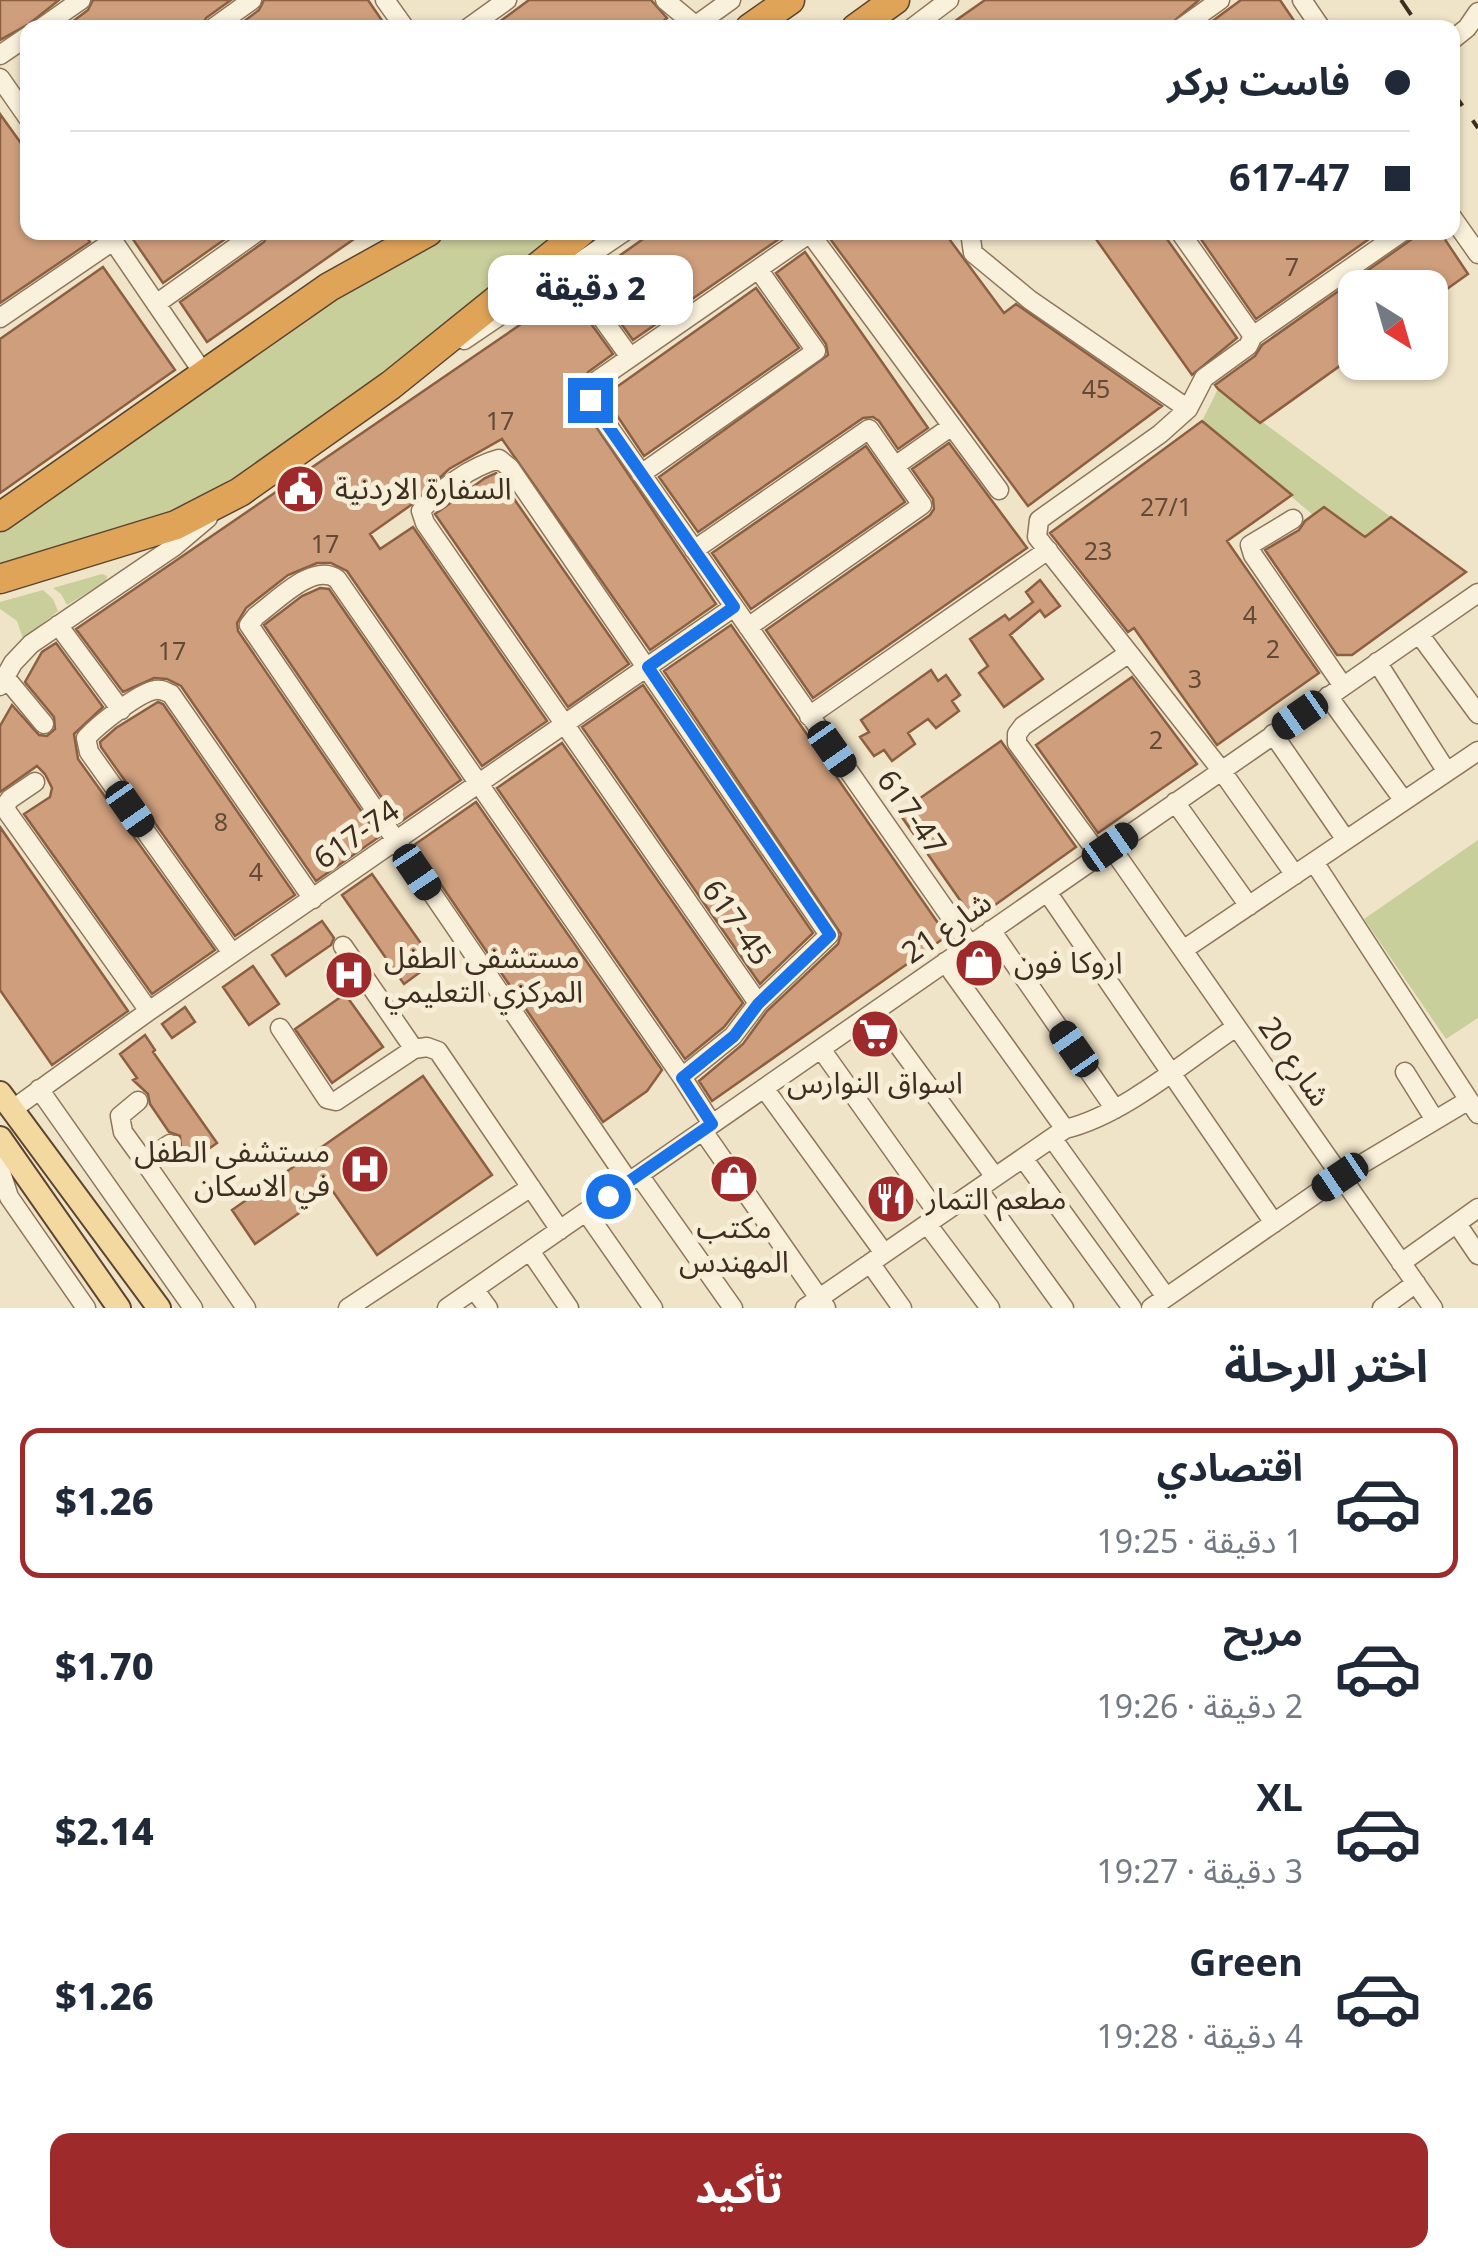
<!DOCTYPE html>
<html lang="ar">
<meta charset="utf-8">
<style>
body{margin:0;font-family:Georgia,"Noto Sans Arabic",serif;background:#f6f6f7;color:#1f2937;direction:rtl;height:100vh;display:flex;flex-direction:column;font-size:38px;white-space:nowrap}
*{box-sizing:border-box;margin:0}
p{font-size:32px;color:#747a83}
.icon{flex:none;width:55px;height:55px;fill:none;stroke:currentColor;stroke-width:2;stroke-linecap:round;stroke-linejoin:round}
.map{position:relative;height:1308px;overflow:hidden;direction:ltr}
.panel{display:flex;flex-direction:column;background:#fff;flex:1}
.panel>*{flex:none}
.hud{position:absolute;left:20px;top:20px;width:1440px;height:220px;border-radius:20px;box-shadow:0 2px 8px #0004;direction:rtl;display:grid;align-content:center;height:220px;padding:0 50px;background:#fff}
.needle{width:65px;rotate:143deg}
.buttons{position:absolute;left:1338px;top:270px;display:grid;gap:20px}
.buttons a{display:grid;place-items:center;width:110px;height:110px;border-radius:20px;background:#fff;box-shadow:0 2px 8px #0004;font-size:50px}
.end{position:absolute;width:45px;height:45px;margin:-22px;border:12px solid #1a73e8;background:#fff;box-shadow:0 0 0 5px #fff}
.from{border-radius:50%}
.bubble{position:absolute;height:70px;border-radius:20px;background:#fff;box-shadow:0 2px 8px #0004;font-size:32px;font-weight:800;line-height:70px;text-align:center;direction:rtl}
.car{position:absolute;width:30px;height:60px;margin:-30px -15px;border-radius:12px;box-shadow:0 0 8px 2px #0007;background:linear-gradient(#222 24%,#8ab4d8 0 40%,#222 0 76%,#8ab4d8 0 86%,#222 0)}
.hud b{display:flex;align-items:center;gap:35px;height:95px;font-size:38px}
.hud b+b{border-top:2px solid #e0e1e3}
.hud i{width:25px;height:25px;background:#1f2937}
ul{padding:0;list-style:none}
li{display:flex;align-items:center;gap:30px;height:150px;margin:0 20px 15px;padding:0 30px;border:5px solid transparent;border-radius:20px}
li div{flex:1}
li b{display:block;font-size:38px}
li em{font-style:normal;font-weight:800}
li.on{border-color:#9e2a2b}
li>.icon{width:90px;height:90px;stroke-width:1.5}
h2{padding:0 50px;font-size:45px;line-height:120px}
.button{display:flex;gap:20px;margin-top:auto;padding:20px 50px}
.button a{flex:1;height:115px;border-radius:20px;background:#9e2a2b;color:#fff;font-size:40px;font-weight:800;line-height:115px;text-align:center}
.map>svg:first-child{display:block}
.green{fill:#c9cf9b}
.building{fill:#cf9f7d;stroke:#8d5f41;stroke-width:2.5}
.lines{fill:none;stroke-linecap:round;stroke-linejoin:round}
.minor-casing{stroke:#8d765c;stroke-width:21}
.major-casing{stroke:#5b4430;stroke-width:26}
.highway-casing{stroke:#5b4430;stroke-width:31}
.minor{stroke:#faf1dc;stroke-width:18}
.major{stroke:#f3d9a0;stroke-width:22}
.highway{stroke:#e0a458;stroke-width:28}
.rail{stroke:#3d2e20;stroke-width:4;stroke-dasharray:18 18;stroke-linecap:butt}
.route{stroke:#1a73e8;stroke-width:12}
.labels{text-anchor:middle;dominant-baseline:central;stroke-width:10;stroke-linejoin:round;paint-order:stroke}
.number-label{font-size:25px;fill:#624a37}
.poi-label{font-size:30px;fill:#3d2e20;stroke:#f7eed8;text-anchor:start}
.street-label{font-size:30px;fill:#3d2e20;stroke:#f7eed8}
</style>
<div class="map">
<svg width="1478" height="1308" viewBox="0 0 1478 1308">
<rect width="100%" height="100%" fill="#f0e4c8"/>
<path class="green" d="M444,233h122l-162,129 -123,88 -101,59 -180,58v-38l353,-244z
M1218,389l173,128 -26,20 -40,-29 -12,7 -111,-94z
M102,574l5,2 -1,5 -39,24 -6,-11 -8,-6z
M43,590l10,9 5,12 -35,28 -6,-18 -17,-12v-7z
M1478,840v178l-32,21 -82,-120z"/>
<path class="building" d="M0,0h59l-30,24 -29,16z
M93,0h138l-25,18 -5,10h-137l24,-18z
M264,0h104l15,22 -8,6h-140l24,-18z
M529,0h122l16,18 -12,10h-164z
M1199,0l-33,28h-221l40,-28z
M1241,0h39l19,28h-96z
M0,114l28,39v79h55l7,10 -90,61z
M128,232h107l-72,51z
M269,232h95l-157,110 -27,-40 84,-60z
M653,232h136l-156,108 -45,-62z
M825,232h119l60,81 12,-9 146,102 -134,100z
M1091,232h71l75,106 -45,37z
M1196,232h183l-123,87z
M1422,232h18l28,42 -38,27v-13h-75v67l-95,68 -42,-34 -3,-4 40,-29 7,-11z
M805,252l123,176 -30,21 -19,-28 -6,-4 -10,1 -165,114 -39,-55 169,-122 -2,-11 -50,-71z
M103,267l72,103 -175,123v-154z
M756,288l43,60 -155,108 -40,-60z
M568,292l45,62 -25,18 -7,13 -9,6 144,213 -66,46 -148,-211 -53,30 -38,36 -41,29 10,15 33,-22 134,194 -65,45 -135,-195 -16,-8h-14l-29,12 -42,33 -9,15 1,8 141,206 -63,44 -135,-195 -14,-7 -13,-1 -31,14 -47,-63z
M1202,421l90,74 -65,46 92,132 -102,72 -83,-117 -6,4 -78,-99z
M949,443l78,105 -214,150 -47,-68 164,-115 4,-6 -1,-10 -21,-30z
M866,446l39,56 -154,107 -39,-56z
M496,473l133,191 -61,43 -133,-193 50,-36z
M1324,507l41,30 26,-20 75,55 -114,83h-15l-72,-105 34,-20 6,-9z
M1040,580l20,26 -15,11 -5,-7 -30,25 33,44 -39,28 -25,-34 9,-7 -18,-27 35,-24 4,5 24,-18 -7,-10z
M320,588l9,1 132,191 -62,43 -135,-198 38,-29z
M731,625l216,311 -235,165 -13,-20 44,-37 24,-33 71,-67 3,-10 -177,-263z
M56,643l47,64 -29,27 4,25 137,191 -63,44 -128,-180 26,-17 2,-9 -7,-14 -8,-8 -37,26v-66l12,-21 27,30 8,1 8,-7 -1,-12 -29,-35 17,-30z
M931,670l7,11 8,-6 14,20 -8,6 7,10 -23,17 -8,-9 -20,14 7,11 -23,17 -8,-11 -10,6 -14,-19 9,-5 -8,-12z
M1132,677l65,87 -99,69 -62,-88z
M643,685l170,248 -53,51 -178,-257z
M158,702l5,2 132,191 -60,41 -134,-189 -1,-5 16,-14z
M1001,741l75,106 -102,73 -75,-107z
M562,743l181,260 -19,24 -39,32 -188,-271z
M476,802l186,268 -15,21 -44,31 -189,-277z
M0,827l128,184 -76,54 -52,-75z
M372,874l62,88 -30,22 -62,-89z
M322,921l12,17 -3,7 -45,31 -14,-21z
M253,966l26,38 -30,21 -26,-38z
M345,994l38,53 -51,36 -37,-54z
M185,1007l10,15 -23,16 -10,-14z
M145,1035l10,15 -2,2 64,91 -27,19 -9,-13 -1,-13 -11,-4 -19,-28 -2,-10 -15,-14 4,-2 -17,-24z
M423,1076l69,99 -115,80 -45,-65 -77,54 -23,-34z"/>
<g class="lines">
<g class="minor-casing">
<path id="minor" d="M385,0l20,28
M665,0l30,25
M1302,0l19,28
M41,28l40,-28
M213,28l39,-28
M468,28l39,-28
M692,28l39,-28
M912,28l37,-28
M1181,28l39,-28
M1452,40l15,-12 11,-16
M0,55l28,-19
M0,78l28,40
M1452,217l26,37
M107,232l97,142
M809,232l190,258
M970,232l3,21 57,47 158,109
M1180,232l73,104
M810,233l-215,149 -5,18 380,545
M568,271l62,86
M156,304l101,-72
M0,318l113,-77
M464,340l160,-108
M499,459l11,9 319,467 -71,68 -333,-480 -4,-12c17,-22 52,-45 78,-52z
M895,466l57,-40
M641,474l175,-123 -58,-82
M1293,519l-43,26 3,10 90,131
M694,550l175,-121 53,76 -174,122
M58,625l63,85
M1419,634l59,80
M1129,653l-92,-116 2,-17 121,-86 28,-25 16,-31 44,-32 5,-10 149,-104
M1377,662l70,110
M5,677l39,47
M0,686l13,-23 18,-19 144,-98 33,-28
M1328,696l76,105
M809,716l239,-166
M1273,734l73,106
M35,782l-25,17 -5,7 3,7 141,198
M1175,802l74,104
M1111,847l322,461
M1099,855l-82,-112v-9l6,-8 106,-73 92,117 74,105
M1314,862l164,252
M1047,892l227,331
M991,930l124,179
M343,946l71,103
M1183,950l295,-199
M232,953l-143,-201 -3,-14c12,-13 52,-45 69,-48 7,-1 9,1 16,4l142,205
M945,962l120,167
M874,1012l121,165
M280,1028l47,71 9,2 78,-52 13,-2 11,4 122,179
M821,1049l118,166
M1405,1072l30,48
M682,1077l30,47
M764,1088l120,165
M39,1089l154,219
M138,1101l-18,15 3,16 21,29
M13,1109l136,-98 585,-404
M703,1131l123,177
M1052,1138l114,159
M4,1144l-4,25 9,28 77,111
M170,1144l-26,17 102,147
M1023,1158l109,150
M639,1175l94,133
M629,1182l-380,-557 7,-9c21,-15 57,-54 81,-37l345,498 51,-41 25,-33
M978,1189l86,119
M586,1212l67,96
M927,1224l63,84
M1457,1224l21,31
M530,1251l39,57
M870,1263l32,45
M1401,1263l77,-55
M474,1289l14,19
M348,1308l183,-121
M447,1308l1031,-715
M805,1308l260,-179c57,-13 122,-69 171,-102
M1151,1308l189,-131 129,-77
M1382,1308l34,-25"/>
</g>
<g class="major-casing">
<path id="major" d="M0,1093l159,215
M0,1138l119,170"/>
</g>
<g class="highway-casing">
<path id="highway" d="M750,28l40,-28
M856,28l39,-28
M0,517l329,-230 99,-55
M0,579l176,-54 64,-33 151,-107 190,-153"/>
</g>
<use href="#minor" class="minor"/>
<use href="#major" class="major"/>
<use href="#highway" class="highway"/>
<path class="rail" d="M1401,0l19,28
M1452,91l26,37"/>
</g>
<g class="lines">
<path class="route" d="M590,400l144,207 -86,60 182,268 -72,69 -24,32 -52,42 30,46 -104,72"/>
</g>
<defs>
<g id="civic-disc" transform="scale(2.5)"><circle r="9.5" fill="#9e2a2b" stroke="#f7eed8"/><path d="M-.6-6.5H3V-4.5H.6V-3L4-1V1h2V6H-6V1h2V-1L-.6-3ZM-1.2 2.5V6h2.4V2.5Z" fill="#fff"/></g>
<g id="shop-disc" transform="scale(2.5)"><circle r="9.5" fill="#9e2a2b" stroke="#f7eed8"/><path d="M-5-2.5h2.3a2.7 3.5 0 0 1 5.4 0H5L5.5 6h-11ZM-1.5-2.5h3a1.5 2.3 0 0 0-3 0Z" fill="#fff"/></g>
<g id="hospital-disc" transform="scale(2.5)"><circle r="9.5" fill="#9e2a2b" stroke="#f7eed8"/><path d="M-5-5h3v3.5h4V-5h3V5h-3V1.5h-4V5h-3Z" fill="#fff"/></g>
<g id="supermarket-disc" transform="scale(2.5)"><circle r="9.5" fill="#9e2a2b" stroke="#f7eed8"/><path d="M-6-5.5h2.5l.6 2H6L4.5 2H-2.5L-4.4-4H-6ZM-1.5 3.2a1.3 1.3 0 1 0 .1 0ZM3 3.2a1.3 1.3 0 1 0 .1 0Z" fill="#fff"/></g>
<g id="restaurant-disc" transform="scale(2.5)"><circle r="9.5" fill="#9e2a2b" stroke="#f7eed8"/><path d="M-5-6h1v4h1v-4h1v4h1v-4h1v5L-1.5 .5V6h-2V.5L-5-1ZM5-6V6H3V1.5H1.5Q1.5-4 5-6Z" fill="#fff"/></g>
</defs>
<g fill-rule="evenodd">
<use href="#civic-disc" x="300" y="489"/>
<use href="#shop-disc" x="979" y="963"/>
<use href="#hospital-disc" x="349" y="975"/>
<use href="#supermarket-disc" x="875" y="1034"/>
<use href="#hospital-disc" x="365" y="1169"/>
<use href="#shop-disc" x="734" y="1179"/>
<use href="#restaurant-disc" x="891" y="1199"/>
</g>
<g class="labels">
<g class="number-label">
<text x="1292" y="268">7</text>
<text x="1096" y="390">45</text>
<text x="500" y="422">17</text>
<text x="1166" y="508">27/1</text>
<text x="325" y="545">17</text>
<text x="1098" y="552">23</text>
<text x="1250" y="616">4</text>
<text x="1273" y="650">2</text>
<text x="172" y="652">17</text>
<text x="1195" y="680">3</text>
<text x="1156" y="741">2</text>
<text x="221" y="823">8</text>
<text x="256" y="873">4</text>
</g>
<g class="poi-label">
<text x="335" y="489">السفارة الاردنية</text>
<text x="384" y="958">مستشفى الطفل<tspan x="384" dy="34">المركزي التعليمي</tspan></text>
<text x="1014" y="963">اروكا فون</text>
<text x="875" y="1083" text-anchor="middle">اسواق النوارس</text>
<text x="330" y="1152" text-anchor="end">مستشفى الطفل<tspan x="330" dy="34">في الاسكان</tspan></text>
<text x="926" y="1199">مطعم التمار</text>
<text x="734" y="1228" text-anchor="middle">مكتب<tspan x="734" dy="34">المهندس</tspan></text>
</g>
<g class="street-label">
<text transform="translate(911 813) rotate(55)">617-47</text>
<text transform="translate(357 835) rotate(-35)">617-74</text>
<text transform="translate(736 923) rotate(55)">617-45</text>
<text transform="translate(947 928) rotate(-35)">شارع 21</text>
<text transform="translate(1294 1062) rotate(55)">شارع 20</text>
</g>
</g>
</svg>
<div class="buttons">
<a><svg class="needle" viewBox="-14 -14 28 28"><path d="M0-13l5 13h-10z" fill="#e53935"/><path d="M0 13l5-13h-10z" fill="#747a83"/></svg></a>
</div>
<i class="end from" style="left:608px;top:1196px"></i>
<i class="end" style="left:590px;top:400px"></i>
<div class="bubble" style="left:488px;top:255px;width:205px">2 دقيقة</div>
<i class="car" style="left:1300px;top:715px;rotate:235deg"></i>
<i class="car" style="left:832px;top:749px;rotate:145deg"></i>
<i class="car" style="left:130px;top:809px;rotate:145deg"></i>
<i class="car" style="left:1110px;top:847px;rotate:55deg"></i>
<i class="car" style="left:417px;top:872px;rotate:146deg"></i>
<i class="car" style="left:1074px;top:1049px;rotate:325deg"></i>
<i class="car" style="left:1340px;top:1177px;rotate:236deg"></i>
<div class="hud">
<b><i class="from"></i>فاست بركر</b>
<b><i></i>617-47</b>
</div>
</div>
<section class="panel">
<h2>اختر الرحلة</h2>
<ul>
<li class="on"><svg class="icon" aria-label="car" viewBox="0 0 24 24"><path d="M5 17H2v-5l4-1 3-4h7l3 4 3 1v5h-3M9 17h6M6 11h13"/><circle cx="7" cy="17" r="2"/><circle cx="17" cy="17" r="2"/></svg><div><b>اقتصادي</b><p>1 دقيقة · 19:25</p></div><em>$1.26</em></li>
<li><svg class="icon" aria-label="car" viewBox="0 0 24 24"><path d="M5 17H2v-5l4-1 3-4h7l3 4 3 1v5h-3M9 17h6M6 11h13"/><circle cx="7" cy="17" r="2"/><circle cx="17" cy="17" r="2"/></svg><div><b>مريح</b><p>2 دقيقة · 19:26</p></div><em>$1.70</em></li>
<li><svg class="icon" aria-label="car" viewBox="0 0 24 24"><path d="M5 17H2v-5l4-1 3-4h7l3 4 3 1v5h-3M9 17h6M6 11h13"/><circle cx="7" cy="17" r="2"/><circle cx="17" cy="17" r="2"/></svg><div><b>XL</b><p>3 دقيقة · 19:27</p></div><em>$2.14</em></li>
<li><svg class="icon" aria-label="car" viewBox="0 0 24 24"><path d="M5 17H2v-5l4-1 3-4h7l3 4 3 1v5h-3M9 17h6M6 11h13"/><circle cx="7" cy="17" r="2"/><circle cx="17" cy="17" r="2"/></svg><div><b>Green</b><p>4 دقيقة · 19:28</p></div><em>$1.26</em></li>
</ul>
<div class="button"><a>تأكيد</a></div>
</section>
